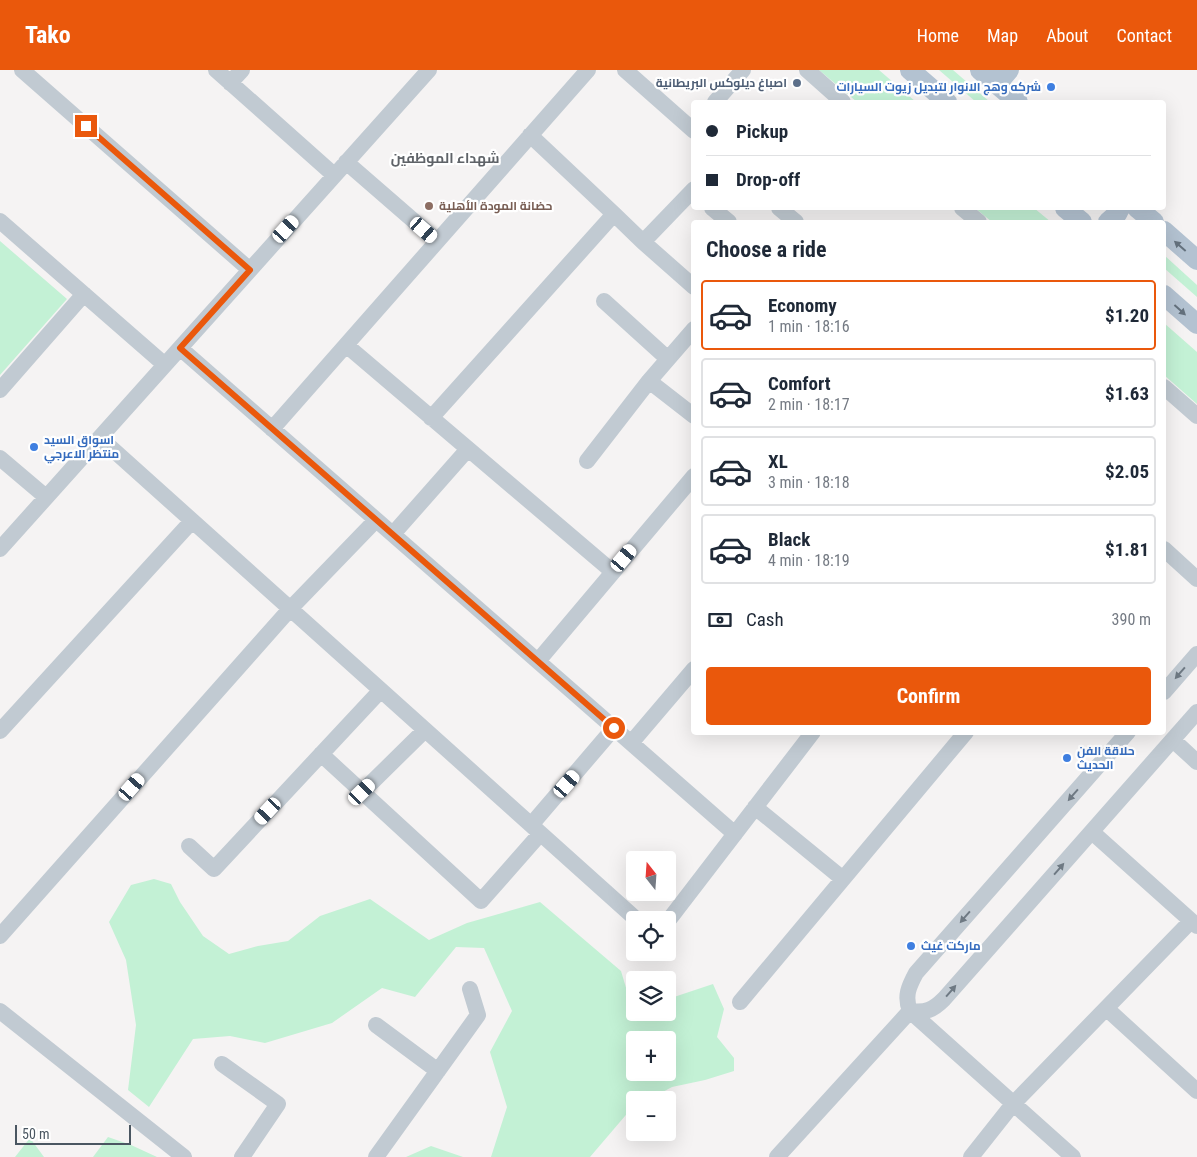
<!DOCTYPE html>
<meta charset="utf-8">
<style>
body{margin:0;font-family:"Roboto Condensed",Cairo,sans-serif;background:#f2f2f3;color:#1f2937;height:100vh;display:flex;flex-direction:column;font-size:19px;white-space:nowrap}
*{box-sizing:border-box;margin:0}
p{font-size:16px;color:#747a83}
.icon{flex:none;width:28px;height:28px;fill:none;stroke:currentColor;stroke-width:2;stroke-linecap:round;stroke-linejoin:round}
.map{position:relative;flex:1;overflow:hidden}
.panel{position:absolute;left:691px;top:150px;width:475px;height:515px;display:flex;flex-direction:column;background:#fff;border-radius:5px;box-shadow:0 5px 20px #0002}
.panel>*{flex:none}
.banner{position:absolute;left:691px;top:30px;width:475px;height:110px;border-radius:5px;box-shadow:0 5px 20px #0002;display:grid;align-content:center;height:110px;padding:0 15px;background:#fff}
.needle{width:32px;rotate:343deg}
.tools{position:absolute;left:626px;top:781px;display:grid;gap:10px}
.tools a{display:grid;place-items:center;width:50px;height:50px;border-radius:5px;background:#fff;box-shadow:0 5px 20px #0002;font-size:25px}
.scale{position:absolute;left:15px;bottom:12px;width:116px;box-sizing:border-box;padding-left:5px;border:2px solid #4a5661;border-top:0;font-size:14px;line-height:18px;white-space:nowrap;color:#4a5661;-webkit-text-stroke:4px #fff;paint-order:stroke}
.end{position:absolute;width:22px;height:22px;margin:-11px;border:6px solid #ea580c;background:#fff;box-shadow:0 0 0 2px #fff}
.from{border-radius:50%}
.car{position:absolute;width:15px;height:30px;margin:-15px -8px;border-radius:6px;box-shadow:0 0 4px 1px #0007;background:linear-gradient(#fff 24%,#345 0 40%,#fff 0 76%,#345 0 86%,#fff 0)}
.banner b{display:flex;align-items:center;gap:18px;height:48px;font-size:19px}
.banner b+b{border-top:1px solid #e0e1e3}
.banner i{width:12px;height:12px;background:#1f2937}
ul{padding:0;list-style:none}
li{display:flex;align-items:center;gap:15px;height:70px;margin:0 10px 8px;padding:0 5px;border:2px solid #e0e1e3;border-radius:5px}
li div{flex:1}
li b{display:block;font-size:19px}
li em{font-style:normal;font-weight:700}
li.active{border-color:#ea580c}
li>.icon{width:45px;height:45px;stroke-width:1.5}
h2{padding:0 15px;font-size:22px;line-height:60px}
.pay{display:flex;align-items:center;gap:12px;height:55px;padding:0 15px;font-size:19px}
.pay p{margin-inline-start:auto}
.button{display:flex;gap:10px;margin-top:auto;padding:10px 15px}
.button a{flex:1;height:58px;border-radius:5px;background:#ea580c;color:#fff;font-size:20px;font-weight:700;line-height:58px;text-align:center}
header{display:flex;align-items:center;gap:30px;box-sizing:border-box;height:70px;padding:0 25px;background:#ea580c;color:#fff}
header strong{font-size:24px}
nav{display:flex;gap:28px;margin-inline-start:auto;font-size:18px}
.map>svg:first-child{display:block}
.green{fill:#c3f1d5;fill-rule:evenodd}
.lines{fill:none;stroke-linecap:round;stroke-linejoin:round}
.minor{stroke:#c1cad2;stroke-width:16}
.major{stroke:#b3c2d1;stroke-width:20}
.oneway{fill:#64717d}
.oneway2{fill:#6e7983}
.route{stroke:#ea580c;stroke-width:6}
.service-dot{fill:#5c6f8a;stroke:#fff;stroke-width:2}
.shop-dot{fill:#3f7fe0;stroke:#fff;stroke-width:2}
.education-dot{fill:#8d6e63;stroke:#fff;stroke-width:2}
.labels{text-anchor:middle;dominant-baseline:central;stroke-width:4.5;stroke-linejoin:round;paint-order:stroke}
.service-label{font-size:12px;font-weight:bold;fill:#4e5e75;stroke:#fff;text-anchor:end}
.shop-label{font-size:12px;font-weight:bold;fill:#366cbe;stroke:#fff;text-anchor:start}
.education-label{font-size:12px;font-weight:bold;fill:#785e54;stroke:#fff;text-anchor:start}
.neighbourhood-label{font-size:14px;font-weight:bold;fill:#5f6368;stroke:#fff}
</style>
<header>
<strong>Tako</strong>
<nav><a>Home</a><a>Map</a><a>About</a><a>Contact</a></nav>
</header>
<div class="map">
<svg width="1197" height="1087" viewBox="0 0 1197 1087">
<rect width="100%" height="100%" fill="#f5f3f3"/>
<path class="green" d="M819,0h60l37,32h-59z
M939,0h14l37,32h-14z
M975,138h59l17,14h-59z
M0,171l67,58 -67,76z
M1164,185l33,30v12l-33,-29z
M1164,253l33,29v52l-33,-29z
M154,809l17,5 9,18 23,34 26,18 29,-8 30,-5 32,-25 50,-17 59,41 38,-17 73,-21 81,69 9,30h5v11h33v-13l45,-15 11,25 -7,28 17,21v13l-29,9 -33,7 -24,13h-13v7l-4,2 -41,48h-99l16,-50 -17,-55 22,-41 -28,-63 -28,-1 -41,50 -33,-9 -50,35 -67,20 -35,-7 -37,3 -44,68 -21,-17 8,-65 -10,-65 -17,-38 22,-37zM635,970h33v32h-33z
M108,1067l23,8 26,12h-64z
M30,1068l14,19h-29z
M431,1076l32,11h-57z"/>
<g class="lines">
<path class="minor" d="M22,0l228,200
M216,0l118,105
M625,0l69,61
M807,0l36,32
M230,13l12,-13
M715,32l28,-32
M530,65l84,79 29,28 51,45
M346,92l91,79
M712,138l17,14
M779,138l17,14
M962,138l17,14
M0,151l165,144
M643,172l51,-53
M604,231l64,58
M346,275l267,227
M180,278l555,486
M649,311l45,35
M1164,317l33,29
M0,320l84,-96
M431,348l183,-204
M272,359l316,-359
M100,368l537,482
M0,388l46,39
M587,391l62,-80 45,-52
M393,464l75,-85
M0,479l429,-479
M1164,479l33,30
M538,591l156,-185
M1164,622l33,-38
M0,661l192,-210
M1173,670l24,22
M631,673l63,-74
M321,684l160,147 59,-67
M362,722l63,-62
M755,737l88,72
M531,755l83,-97
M1092,762l105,94
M189,776l25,23 167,-179
M668,851l145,-189
M0,866l290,-327 86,-89
M740,932l226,-270
M1107,939l90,82
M0,941l184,146
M910,941c16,2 23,-1 34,-12l253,-287
M376,955l62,46
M222,994l56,40 -36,53
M376,1087l102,-142 -8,-26
M777,1087l133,-146
M971,1087l42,-53 178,-183
M1073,1087l-163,-146c-6,-15 -1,-25 6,-38l212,-241"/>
<path class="major" d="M910,0l37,32
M980,0l38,32
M997,14l12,-14
M1065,138l17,14
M1137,138l17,14
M1108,152l9,-8 3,-6
M1164,161l33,29
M1164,225l33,29"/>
</g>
<defs><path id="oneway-solid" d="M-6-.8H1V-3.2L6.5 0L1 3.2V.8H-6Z" transform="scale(1.25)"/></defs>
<g class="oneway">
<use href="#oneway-solid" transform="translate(1180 176) rotate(-139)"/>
<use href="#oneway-solid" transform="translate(1180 240) rotate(42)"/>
</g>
<g class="oneway2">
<use href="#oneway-solid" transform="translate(1180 603) rotate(131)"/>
<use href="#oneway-solid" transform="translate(1073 725) rotate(131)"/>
<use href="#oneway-solid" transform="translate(1059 799) rotate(-49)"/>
<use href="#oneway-solid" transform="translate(965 847) rotate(131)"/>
<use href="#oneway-solid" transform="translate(951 921) rotate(-49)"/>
</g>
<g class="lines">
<path class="route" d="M86,56l164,144 -70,78 434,380"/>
</g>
<circle class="service-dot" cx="797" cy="13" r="5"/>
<g class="shop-dot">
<circle cx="1051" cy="17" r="5"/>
<circle cx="34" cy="377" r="5"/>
<circle cx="1067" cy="688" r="5"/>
<circle cx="911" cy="876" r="5"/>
</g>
<circle class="education-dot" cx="429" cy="136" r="5"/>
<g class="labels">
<g class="service-label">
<text x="787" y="13">اصباغ ديلوكس البريطانية</text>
</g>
<g class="shop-label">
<text x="1041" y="17" text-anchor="end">شركه وهج الانوار لتبديل زيوت السيارات</text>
<text x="44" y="370">اسواق السيد<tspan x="44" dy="14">منتظر الاعرجي</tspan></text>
<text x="1077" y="681">حلاقة الفن<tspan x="1077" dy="14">الحديث</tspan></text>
<text x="921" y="876">ماركت غيث</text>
</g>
<g class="education-label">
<text x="439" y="136">حضانة المودة الأهلية</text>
</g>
<g class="neighbourhood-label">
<text x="445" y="88">شهداء الموظفين</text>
</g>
</g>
</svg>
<div class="tools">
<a><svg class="needle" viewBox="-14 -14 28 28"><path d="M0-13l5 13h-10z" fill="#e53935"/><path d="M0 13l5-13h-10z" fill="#747a83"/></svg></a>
<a><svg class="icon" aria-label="locate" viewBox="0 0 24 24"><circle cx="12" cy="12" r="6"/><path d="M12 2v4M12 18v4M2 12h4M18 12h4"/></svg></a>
<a><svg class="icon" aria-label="layers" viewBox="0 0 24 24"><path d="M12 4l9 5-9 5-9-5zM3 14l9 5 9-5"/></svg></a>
<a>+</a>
<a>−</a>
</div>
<div class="scale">50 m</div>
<i class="end from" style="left:614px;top:658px"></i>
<i class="end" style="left:86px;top:56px"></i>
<i class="car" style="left:286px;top:159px;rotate:42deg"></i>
<i class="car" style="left:424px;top:160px;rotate:131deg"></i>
<i class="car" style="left:624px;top:488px;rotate:40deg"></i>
<i class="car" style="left:567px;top:714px;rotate:41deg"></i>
<i class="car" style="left:132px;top:717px;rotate:41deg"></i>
<i class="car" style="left:362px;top:722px;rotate:46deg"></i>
<i class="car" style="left:268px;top:741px;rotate:223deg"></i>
<div class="banner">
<b><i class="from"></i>Pickup</b>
<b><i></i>Drop-off</b>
</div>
<section class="panel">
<h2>Choose a ride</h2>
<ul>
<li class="active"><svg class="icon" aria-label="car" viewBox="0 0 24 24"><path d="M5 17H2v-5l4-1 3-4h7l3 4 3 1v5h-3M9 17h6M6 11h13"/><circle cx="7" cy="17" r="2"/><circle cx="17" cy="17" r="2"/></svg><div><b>Economy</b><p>1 min · 18:16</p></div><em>$1.20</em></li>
<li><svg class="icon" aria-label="car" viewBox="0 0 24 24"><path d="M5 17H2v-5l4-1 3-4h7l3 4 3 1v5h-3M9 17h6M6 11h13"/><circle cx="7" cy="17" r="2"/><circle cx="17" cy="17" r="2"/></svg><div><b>Comfort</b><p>2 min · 18:17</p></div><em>$1.63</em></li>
<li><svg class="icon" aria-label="car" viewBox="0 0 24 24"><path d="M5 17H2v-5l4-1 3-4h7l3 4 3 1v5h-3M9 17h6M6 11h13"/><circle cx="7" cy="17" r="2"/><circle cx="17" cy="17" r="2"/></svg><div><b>XL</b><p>3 min · 18:18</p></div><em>$2.05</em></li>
<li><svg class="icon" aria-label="car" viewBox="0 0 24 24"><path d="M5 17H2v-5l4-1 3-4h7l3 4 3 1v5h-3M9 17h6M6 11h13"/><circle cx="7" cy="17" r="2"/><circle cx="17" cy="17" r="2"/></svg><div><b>Black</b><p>4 min · 18:19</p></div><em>$1.81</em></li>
</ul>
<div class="pay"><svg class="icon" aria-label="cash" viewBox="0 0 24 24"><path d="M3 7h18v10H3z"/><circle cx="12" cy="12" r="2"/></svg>Cash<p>390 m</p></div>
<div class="button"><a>Confirm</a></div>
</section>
</div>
